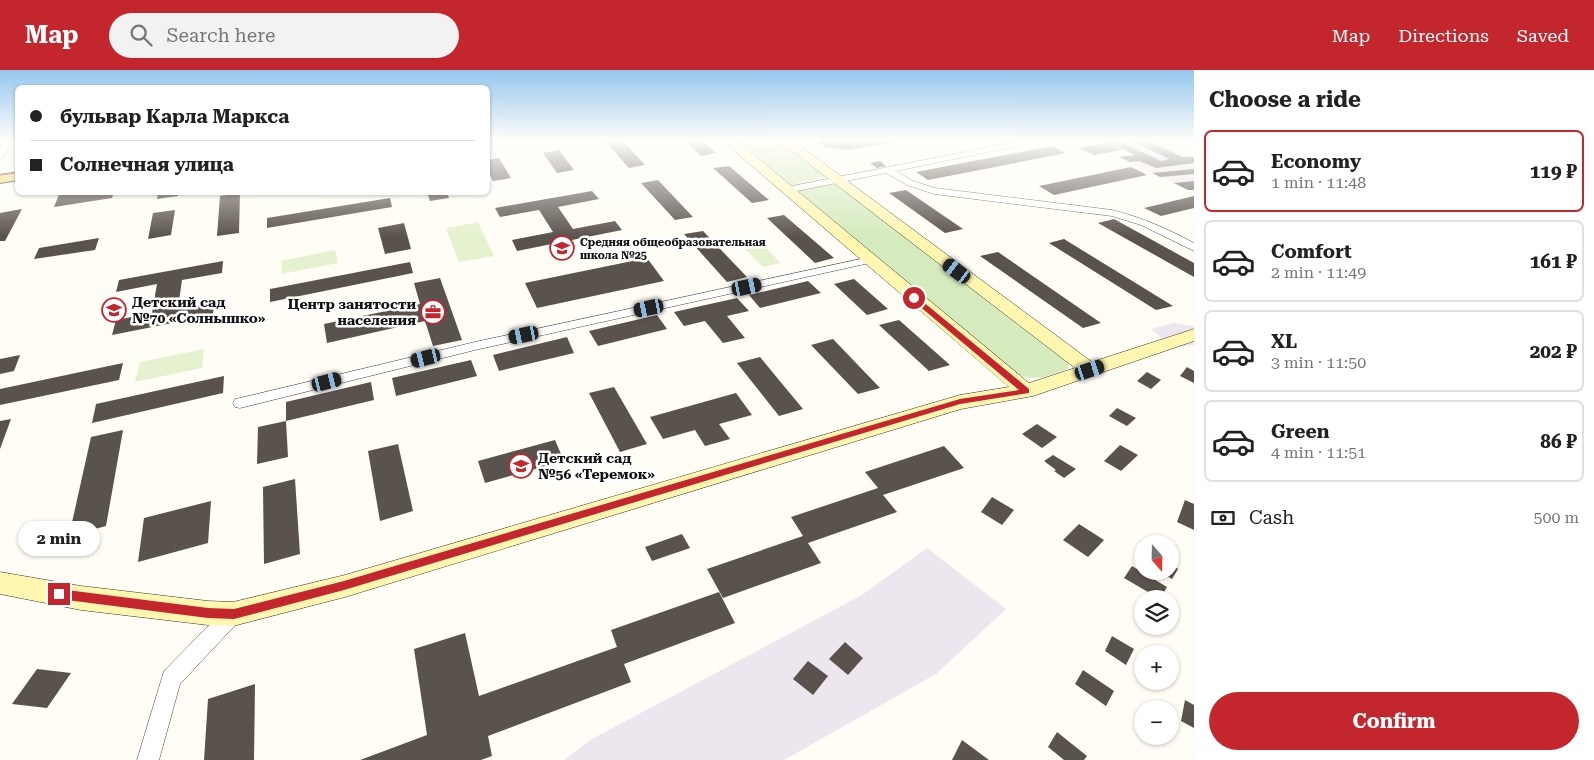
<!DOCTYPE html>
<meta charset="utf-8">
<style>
body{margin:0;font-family:"Roboto Serif",serif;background:#f2f2f2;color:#222;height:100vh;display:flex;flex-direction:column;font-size:19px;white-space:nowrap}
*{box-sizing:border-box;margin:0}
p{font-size:16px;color:#767676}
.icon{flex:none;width:28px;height:28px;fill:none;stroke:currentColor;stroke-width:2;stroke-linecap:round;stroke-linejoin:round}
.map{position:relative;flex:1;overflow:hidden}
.details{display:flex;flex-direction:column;background:#fff;width:400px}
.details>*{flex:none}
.guide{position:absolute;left:15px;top:15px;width:475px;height:110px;border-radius:8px;box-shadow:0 1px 4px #0004;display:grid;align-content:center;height:110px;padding:0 15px;background:#fff}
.needle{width:32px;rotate:160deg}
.fabs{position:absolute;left:1134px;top:465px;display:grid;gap:10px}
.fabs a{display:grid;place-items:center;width:45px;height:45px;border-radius:50%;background:#fff;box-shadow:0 1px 4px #0004;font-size:25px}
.end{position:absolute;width:22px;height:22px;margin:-11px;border:6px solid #c4262e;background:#fff;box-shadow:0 0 0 2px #fff}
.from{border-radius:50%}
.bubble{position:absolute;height:35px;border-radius:18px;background:#fff;box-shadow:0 1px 4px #0004;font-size:16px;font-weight:700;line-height:35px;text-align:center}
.car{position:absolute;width:15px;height:30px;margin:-15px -8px;border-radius:6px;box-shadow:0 0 4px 1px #0007;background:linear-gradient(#222 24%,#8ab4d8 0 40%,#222 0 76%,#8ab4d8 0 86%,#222 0)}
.guide b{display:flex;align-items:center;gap:18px;height:48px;font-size:19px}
.guide b+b{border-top:1px solid #e0e0e0}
.guide i{width:12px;height:12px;background:#222}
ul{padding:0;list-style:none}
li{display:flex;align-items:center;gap:15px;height:82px;margin:0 10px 8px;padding:0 5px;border:2px solid #e0e0e0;border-radius:8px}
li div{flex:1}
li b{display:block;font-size:19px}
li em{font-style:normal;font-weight:700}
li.selected{border-color:#c4262e}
li>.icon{width:45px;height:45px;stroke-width:1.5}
h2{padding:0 15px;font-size:22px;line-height:60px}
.pay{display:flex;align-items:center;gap:12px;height:55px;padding:0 15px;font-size:19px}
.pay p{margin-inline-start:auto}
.primary-button{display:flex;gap:10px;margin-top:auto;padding:10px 15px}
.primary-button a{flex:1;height:58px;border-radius:30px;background:#c4262e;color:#fff;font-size:20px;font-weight:700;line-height:58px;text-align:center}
header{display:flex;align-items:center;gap:30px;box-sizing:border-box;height:70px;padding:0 25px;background:#c4262e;color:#fff}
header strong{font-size:24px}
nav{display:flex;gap:28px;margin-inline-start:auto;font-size:18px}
.search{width:350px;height:45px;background:#f2f2f2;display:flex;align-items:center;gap:12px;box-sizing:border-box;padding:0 18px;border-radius:28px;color:#767676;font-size:19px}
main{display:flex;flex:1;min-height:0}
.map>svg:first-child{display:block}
.industrial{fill:#eee6ef}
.green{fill:#d5ebbd}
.pitch{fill:#e6f2cf}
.building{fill:#5a524d}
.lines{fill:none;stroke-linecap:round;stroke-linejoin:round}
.street-casing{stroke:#444;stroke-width:1}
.secondary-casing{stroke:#333;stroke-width:1}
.primary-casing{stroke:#222;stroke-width:2}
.street{fill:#fff;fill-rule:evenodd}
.secondary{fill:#fff6b0;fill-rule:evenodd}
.primary{fill:#f9d66b;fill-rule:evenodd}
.tram{stroke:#c4262e;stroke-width:1}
.route{fill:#c4262e}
.labels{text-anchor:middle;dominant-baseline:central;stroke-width:5;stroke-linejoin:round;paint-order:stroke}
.far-poi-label{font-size:11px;font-weight:bold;fill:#111;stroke:#fff;text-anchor:start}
.poi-label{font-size:14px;font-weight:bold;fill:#111;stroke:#fff;text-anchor:start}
</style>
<header>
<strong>Map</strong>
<div class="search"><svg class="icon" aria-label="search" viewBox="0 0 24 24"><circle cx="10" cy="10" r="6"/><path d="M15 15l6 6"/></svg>Search here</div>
<nav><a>Map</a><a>Directions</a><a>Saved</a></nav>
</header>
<main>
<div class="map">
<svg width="1194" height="690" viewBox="0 0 1194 690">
<rect width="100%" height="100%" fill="#fffdf5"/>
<path class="industrial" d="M1104,70h51l39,17v33h-6l-69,-33 15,-3z
M1173,253l21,3v19l-22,3 -21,-19z
M927,478l79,61 -70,65 -152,86h-220l28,-21 270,-144z"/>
<path class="green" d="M732,70h47l48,37 -38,8z
M831,114h6l232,178 -1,7c-18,6 -34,14 -52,4l-219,-182z"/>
<path class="pitch" d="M478,152l16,34 -35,6 -13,-34z
M760,172l21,21 -18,4 -21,-21z
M335,180l3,13 -56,11 -1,-13z
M204,279l-2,19 -67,14 5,-20z"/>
<path class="building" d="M604,70h18l23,25 -16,3z
M684,70h17l15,13 -15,3z
M816,70h75l4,2 -47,8 -23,-3z
M1104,70h13l44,21 8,-2 -39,-19h16l37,17h11v6l-38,5 -17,-7 -9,1 -11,-5 16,-2z
M1106,73l16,7 -28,5 -15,-7z
M1052,76l14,7 -138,27 -12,-8z
M559,80l15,20 -17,3 -14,-20z
M499,88l12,20 -18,3 -5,-10v-11z
M880,91l6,5 -9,2 -7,-5z
M729,96l40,34 -17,3 -39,-35z
M1131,97l16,8 -93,20 -15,-9z
M1194,99v5l-34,3 -8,-4z
M658,110l35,37 -18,3 -34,-37z
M1194,111v9h-6l-14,-7z
M906,120l57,39 -18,4 -56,-40z
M592,121l7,8 -41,8 15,22 42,-8 7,9 -105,21 -5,-11 41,-8 -14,-22 -39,7 -5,-9z
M60,122h18l-1,3 37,-3 -2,6 -58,9z
M158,122h20v4l-21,3z
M427,122h20l2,6 -19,3z
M240,123l-1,40 -22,3 3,-40z
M1194,126v12l-33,8 -17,-8z
M390,128l2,9 -125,21v-10z
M22,139l-17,32h-5v-28z
M175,140l-4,25 -23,4 5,-26z
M784,145l50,43 -19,5 -48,-45z
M1114,149l80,44v14l-96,-54z
M404,153l7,26 -26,5 -7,-26z
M703,161l44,46 -20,5 -43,-48z
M99,168l-4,12 -61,9 5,-11z
M1064,169l109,67 -17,4 -107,-67z
M998,182l103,71 -18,5 -103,-72z
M647,188l17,23 -127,27 -12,-25z
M223,191l-1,12 -40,7 -4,28 36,-6 -1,13 -101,20 4,-15 36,-7 5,-29 -41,8 3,-12z
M410,192l3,11 -143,29v-13z
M440,208l22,62 -29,6 -8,-25 -98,22 -3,-19 96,-20 -6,-21z
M854,209l34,30 -21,6 -33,-31z
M808,211l13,12 -61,15 -11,-13z
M737,228l12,13 -22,5 18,22 -22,5 -18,-22 -21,5 -10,-14z
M657,245l10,14 -69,17 -9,-15z
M899,250l51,45 -21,6 -50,-46z
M567,267l7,16 -75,18 -6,-16z
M833,269l47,49 -22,6 -47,-49z
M20,285l-6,16 -14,3v-15z
M760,287l43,52 -24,7 -42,-53z
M471,290l6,16 -81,20 -4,-18z
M123,293l-4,17 -119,25v-16z
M1187,297l7,4v12l-14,-7z
M1147,302l14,8 -10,9 -14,-8z
M224,306l-1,17 -131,30 4,-19z
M371,312l3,18 -88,21v-19z
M614,317l33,57 -27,8 -31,-59z
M736,323l16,22 -33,9 11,15 -25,7 -10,-16 -32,9 -13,-22z
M1117,338l19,10 -9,8 -18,-10z
M11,349l-11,30v-28z
M286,351l2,36 -31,7 1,-37z
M1037,354l20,13 -15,11 -20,-14z
M123,360l-17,96 -37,10 22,-99z
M555,370l9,21 -79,22 -7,-22z
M398,374l15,67 -33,10 -12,-70z
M1120,375l18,10 -17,16 -17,-10z
M944,376l20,22 -81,27 14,17 -89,31 13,20 -98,35 -16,-29 96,-33 -12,-19 87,-29 -13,-16z
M1053,385l23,14 -12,9 -10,-7 2,-1 -12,-9z
M295,409l5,75 -36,10 -1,-77z
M992,427l22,13 -12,15 -21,-13z
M1185,430l9,4v26l-17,-8z
M211,431l-3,42 -70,19 6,-44z
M1079,454l25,16 -16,17 -25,-17z
M682,464l8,14 -38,13 -7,-14z
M1170,494l8,5 -6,10 -14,-8h12z
M1132,496l35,21 -7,12 -36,-21z
M719,522l16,31 -111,41 7,18 -143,54 4,20 -11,4h-121l67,-25 -13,-86 51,-16 14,63 138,-49 -6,-17z
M1112,566l22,13 -8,16 -21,-14z
M845,572l18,16 -15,17 -19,-16z
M808,591l20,15 -15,19 -20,-16z
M37,599l34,4 -24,35 -35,-4z
M1083,600l31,21 -8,15 -31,-22z
M255,614l-1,76h-50l4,-61z
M1185,630l9,5v23l-13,-7z
M1057,662l30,24 -3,4h-20l-16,-13z
M962,670l27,20h-37z"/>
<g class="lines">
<g class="street-casing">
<path id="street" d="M4,70h9l-10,18 -3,1v-11z
M1026,70h20l-150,31 17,10 22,7 177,22c29,7 56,19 82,33v8l-53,-26 -29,-9 -178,-22 -27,-9 -21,-12 -99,20 -5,-3 5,-3z
M870,187l4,1 2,2 -2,2 -399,88 -235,58 -5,-1 -2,-4 2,-4 5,-1 235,-56z
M233,535l7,3 3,6 -3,6 -60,64 -21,76h-22l27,-89 62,-63z"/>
</g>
<g class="secondary-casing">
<path id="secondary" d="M722,70h14l293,243 46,-15 -297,-228h14l300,222 102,-33v12l-161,55 -72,13 -616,188 -112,29 -25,-1 -127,-15 -81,-16v-22l81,14 127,15 25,1 112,-27 615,-180 49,-8z"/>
</g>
<g class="primary-casing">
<path id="primary" d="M18,102v8l-18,3v-8z"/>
</g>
<use href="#street" class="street"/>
<use href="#secondary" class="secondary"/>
<use href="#primary" class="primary"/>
<path class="tram" d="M0,105l18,-2"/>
</g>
<linearGradient id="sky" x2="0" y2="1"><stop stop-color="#95c6ee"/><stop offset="0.42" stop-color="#fffefa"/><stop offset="1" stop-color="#fffefa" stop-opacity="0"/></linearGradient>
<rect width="1194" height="167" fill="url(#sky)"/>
<path class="route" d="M911,226h5l113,93v4l-69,11 -616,186 -110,29 -26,-1 -149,-19 -5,-5 5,-5 149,19 26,1 110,-28 616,-182 59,-9 -108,-91z"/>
<defs>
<g id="school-ring" transform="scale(1.25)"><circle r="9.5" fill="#fff" stroke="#c4262e" stroke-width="1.5"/><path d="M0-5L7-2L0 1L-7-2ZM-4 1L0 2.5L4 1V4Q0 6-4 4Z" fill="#c4262e"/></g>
<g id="office-ring" transform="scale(1.25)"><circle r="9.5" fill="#fff" stroke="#c4262e" stroke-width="1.5"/><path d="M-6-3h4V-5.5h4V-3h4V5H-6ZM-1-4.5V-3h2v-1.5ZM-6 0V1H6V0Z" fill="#c4262e"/></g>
</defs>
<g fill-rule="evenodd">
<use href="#school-ring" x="562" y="178"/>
<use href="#school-ring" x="114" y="240"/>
<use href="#office-ring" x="433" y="242"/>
<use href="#school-ring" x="521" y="396"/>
</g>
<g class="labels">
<g class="far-poi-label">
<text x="580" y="172">Средняя общеобразовательная<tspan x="580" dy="13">школа №25</tspan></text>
</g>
<g class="poi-label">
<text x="132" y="232">Детский сад<tspan x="132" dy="16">№70 «Солнышко»</tspan></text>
<text x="416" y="234" text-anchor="end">Центр занятости<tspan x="416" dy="16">населения</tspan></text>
<text x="538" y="388">Детский сад<tspan x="538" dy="16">№56 «Теремок»</tspan></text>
</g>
</g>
</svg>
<div class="fabs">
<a><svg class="needle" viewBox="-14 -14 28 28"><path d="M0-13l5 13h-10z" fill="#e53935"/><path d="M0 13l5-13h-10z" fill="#767676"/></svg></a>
<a><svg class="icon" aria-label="layers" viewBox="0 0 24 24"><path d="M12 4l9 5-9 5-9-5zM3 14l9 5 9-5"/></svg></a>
<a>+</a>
<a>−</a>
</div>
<i class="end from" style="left:914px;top:228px"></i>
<i class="end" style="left:59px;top:524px"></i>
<div class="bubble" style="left:18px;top:451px;width:82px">2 min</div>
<i class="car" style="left:957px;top:201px;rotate:307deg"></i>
<i class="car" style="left:747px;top:217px;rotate:78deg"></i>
<i class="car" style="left:649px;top:238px;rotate:258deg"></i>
<i class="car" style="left:524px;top:265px;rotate:258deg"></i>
<i class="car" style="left:426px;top:288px;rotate:256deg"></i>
<i class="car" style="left:1090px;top:300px;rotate:72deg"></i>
<i class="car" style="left:327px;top:312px;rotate:76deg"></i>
<div class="guide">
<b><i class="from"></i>бульвар Карла Маркса</b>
<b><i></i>Солнечная улица</b>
</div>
</div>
<section class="details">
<h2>Choose a ride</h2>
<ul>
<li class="selected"><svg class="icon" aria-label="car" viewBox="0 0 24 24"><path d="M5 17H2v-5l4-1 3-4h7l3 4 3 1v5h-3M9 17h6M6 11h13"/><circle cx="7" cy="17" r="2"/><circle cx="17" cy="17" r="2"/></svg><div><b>Economy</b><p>1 min · 11:48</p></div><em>119 ₽</em></li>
<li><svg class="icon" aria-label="car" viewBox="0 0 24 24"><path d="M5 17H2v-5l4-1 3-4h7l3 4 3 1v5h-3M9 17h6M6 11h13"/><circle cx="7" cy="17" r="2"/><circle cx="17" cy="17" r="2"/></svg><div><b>Comfort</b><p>2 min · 11:49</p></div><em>161 ₽</em></li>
<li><svg class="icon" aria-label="car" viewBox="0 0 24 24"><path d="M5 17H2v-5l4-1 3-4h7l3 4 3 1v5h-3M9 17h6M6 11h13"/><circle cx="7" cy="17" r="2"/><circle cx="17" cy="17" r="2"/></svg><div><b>XL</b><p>3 min · 11:50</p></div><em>202 ₽</em></li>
<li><svg class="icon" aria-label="car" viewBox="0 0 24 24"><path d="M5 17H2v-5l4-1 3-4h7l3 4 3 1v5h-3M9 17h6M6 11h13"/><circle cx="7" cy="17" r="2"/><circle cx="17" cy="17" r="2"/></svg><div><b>Green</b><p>4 min · 11:51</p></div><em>86 ₽</em></li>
</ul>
<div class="pay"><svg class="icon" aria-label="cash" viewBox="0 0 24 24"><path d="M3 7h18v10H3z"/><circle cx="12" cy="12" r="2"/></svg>Cash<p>500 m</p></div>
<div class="primary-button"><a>Confirm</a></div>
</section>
</main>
